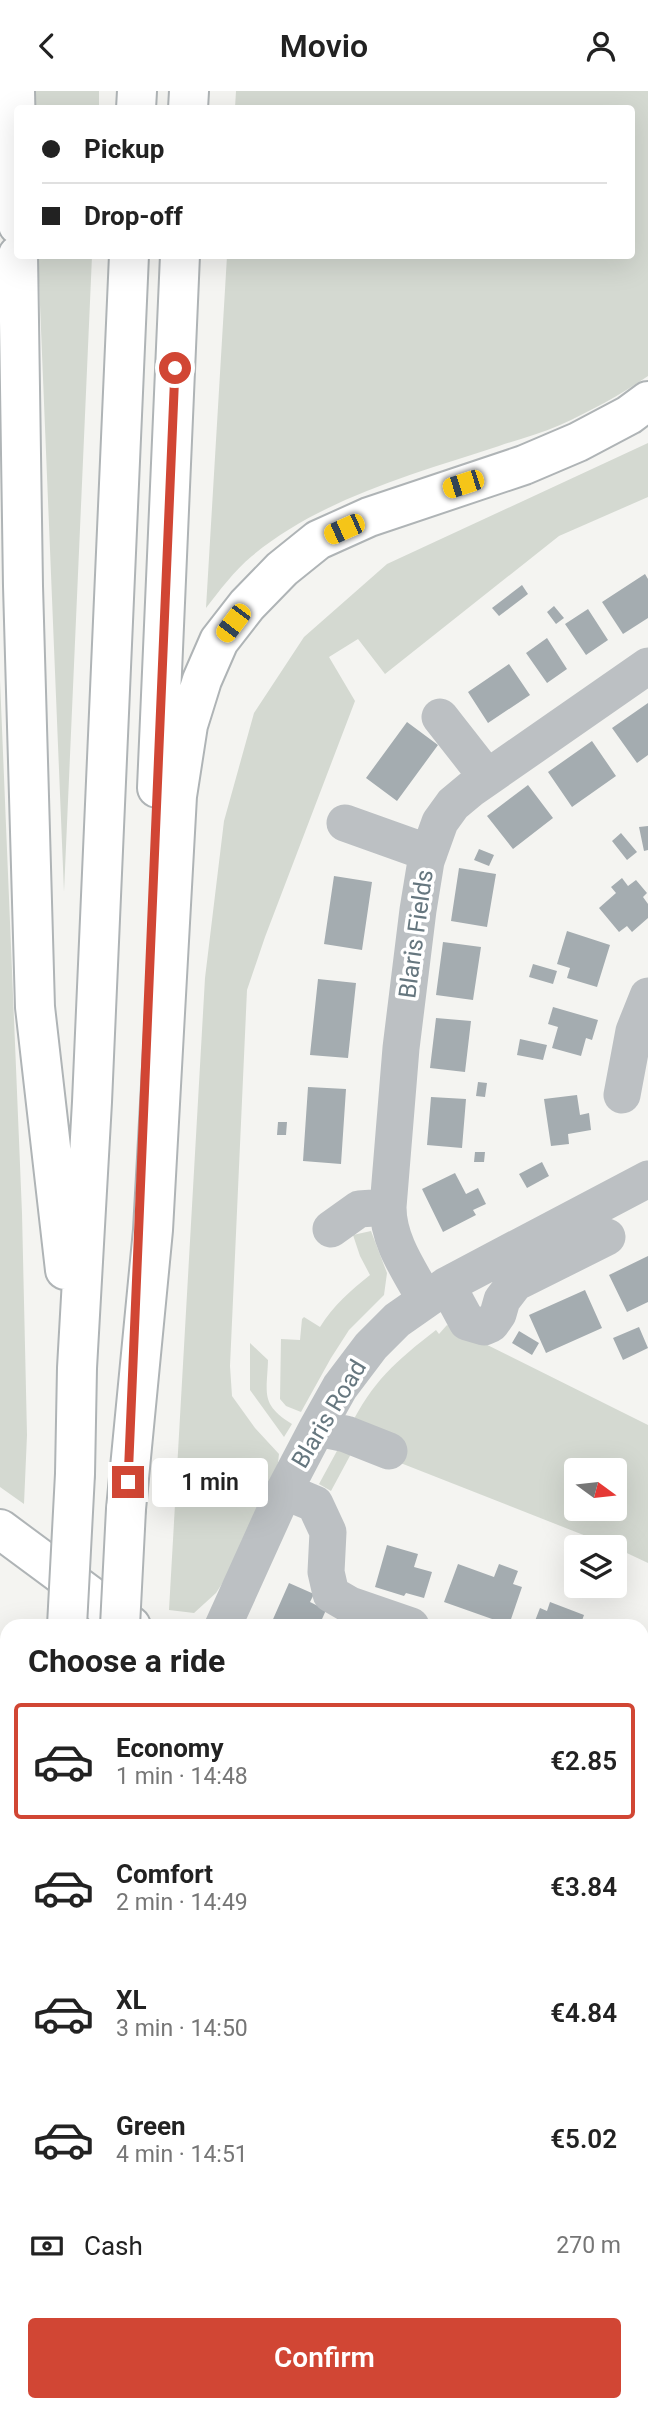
<!DOCTYPE html>
<meta charset="utf-8">
<style>
body{margin:0;font-family:Roboto,sans-serif;background:#f2f2f2;color:#222;height:100vh;display:flex;flex-direction:column;font-size:26px;white-space:nowrap}
*{box-sizing:border-box;margin:0}
p{font-size:23px;color:#767676}
.icon{flex:none;width:38px;height:38px;fill:none;stroke:currentColor;stroke-width:2;stroke-linecap:round;stroke-linejoin:round}
.map{position:relative;flex:1;overflow:hidden}
.drawer{position:absolute;left:0px;top:1528px;width:649px;height:793px;display:flex;flex-direction:column;background:#fff;border-radius:21px 21px 0 0;box-shadow:0 7px 28px #0002}
.drawer>*{flex:none}
.banner{position:absolute;left:14px;top:14px;width:621px;height:154px;border-radius:7px;box-shadow:0 7px 28px #0002;display:grid;align-content:center;height:154px;padding:0 28px;background:#fff}
.needle{width:46px;rotate:105deg}
.tools{position:absolute;left:564px;top:1367px;display:grid;gap:14px}
.tools a{display:grid;place-items:center;width:63px;height:63px;border-radius:7px;background:#fff;box-shadow:0 7px 28px #0002;font-size:35px}
.end{position:absolute;width:32px;height:32px;margin:-16px;border:9px solid #d14634;background:#fff;box-shadow:0 0 0 4px #fff}
.from{border-radius:50%}
.bubble{position:absolute;height:49px;border-radius:7px;background:#fff;box-shadow:0 7px 28px #0002;font-size:23px;font-weight:600;line-height:49px;text-align:center}
.car{position:absolute;width:21px;height:42px;margin:-21px -10px;border-radius:9px;box-shadow:0 0 5px 2px #0007;background:linear-gradient(#f5c518 24%,#345 0 40%,#f5c518 0 76%,#345 0 86%,#f5c518 0)}
.banner b{display:flex;align-items:center;gap:24px;height:66px;font-size:26px}
.banner b+b{border-top:2px solid #e0e0e0}
.banner i{width:18px;height:18px;background:#222}
ul{padding:0;list-style:none}
li{display:flex;align-items:center;gap:21px;height:116px;margin:0 14px 10px;padding:0 14px;border:4px solid transparent;border-radius:7px}
li div{flex:1}
li b{display:block;font-size:26px}
li em{font-style:normal;font-weight:600}
li.current{border-color:#d14634}
li>.icon{width:63px;height:63px;stroke-width:1.5}
h2{padding:0 28px;font-size:32px;line-height:84px}
.pay{display:flex;align-items:center;gap:18px;height:77px;padding:0 28px;font-size:26px}
.pay p{margin-inline-start:auto}
.action{display:flex;gap:14px;margin-top:auto;padding:14px 28px}
.action a{flex:1;height:80px;border-radius:7px;background:#d14634;color:#fff;font-size:28px;font-weight:600;line-height:80px;text-align:center}
header{display:flex;justify-content:space-between;align-items:center;height:91px;padding:0 28px;background:#fff;font-size:32px;font-weight:600}
.map>svg:first-child{display:block}
.green{fill:#d4d9d1;fill-rule:evenodd}
.building{fill:#a4acb0}
.lines{fill:none;stroke-linecap:round;stroke-linejoin:round}
.minor-tunnel{stroke:#c9cecf;stroke-width:37;stroke-dasharray:37 18;stroke-linecap:butt}
.highway-casing{stroke:#afb4b6;stroke-width:42}
.minor{stroke:#bcc0c3;stroke-width:37}
.highway{stroke:#fff;stroke-width:38}
.highway-bridge-casing{stroke:#afb4b6;stroke-width:42;stroke-linecap:butt}
.highway-bridge{stroke:#fff;stroke-width:38}
.route{stroke:#d14634;stroke-width:9}
.labels{text-anchor:middle;dominant-baseline:central;stroke-width:7;stroke-linejoin:round;paint-order:stroke}
.street-label{font-size:24px;fill:#66777f;stroke:#fff}
</style>
<header><svg class="icon" aria-label="back" viewBox="0 0 24 24"><path d="M15 5l-7 7 7 7"/></svg>Movio<svg class="icon" aria-label="person" viewBox="0 0 24 24"><circle cx="12" cy="8" r="4"/><path d="M4 21q1-7 8-7t8 7"/></svg></header>
<div class="map">
<svg width="648" height="2320" viewBox="0 0 648 2320">
<rect width="100%" height="100%" fill="#f4f4f1"/>
<path class="green" d="M30,0h69v17h-68z
M236,0h412v285c-28,19 -57,35 -88,49 -20,9 -41,14 -61,21 -83,27 -179,53 -247,110 -18,15 -32,34 -46,52l21,-352 405,-1v-146l-397,-1z
M38,165h54l-28,636z
M648,352v54l-89,39 -174,138 -27,-35 -29,18 26,44 -90,236 -18,53 -17,376 2,30 23,32 24,26 -1,9 -45,104 -17,26 -22,20 -25,-3 36,-632 19,-157 30,-108 50,-76 83,-73z
M0,589l22,533 5,222 -3,69 -24,-17z
M371,1140l16,42 -3,22 -35,35 -18,28 -30,54 -15,-6 -6,-7 1,-60 19,1 2,-21 2,-2 16,10c14,-22 30,-36 50,-52l-10,-19 -7,-21z
M447,1234l201,100v138l-34,-16 -244,-96 -20,-24c22,-45 46,-66 86,-97l3,4zM576,1379h38v39h-38z
M250,1252l18,17c-1,34 -8,44 24,64l-8,13 -34,-47z
M338,1358l14,3 -21,39 -12,-7z"/>
<path class="building" d="M645,483l3,5v39l-25,16 -21,-32z
M522,494l6,9 -29,22 -7,-8z
M554,515l10,12 -8,6 -9,-12z
M588,518l20,31 -22,15 -21,-31z
M547,547l20,31 -20,14 -21,-30z
M509,573l21,31 -42,28 -20,-31z
M648,612v52l-11,8 -25,-35z
M407,631l31,23 -41,56 -31,-23z
M592,650l24,35 -44,31 -24,-35z
M528,694l25,33 -40,31 -26,-33z
M648,735v24l-4,1 -5,-24z
M621,742l16,19 -10,8 -15,-19z
M479,758l15,6 -5,11 -15,-6z
M459,777l37,6 -9,53 -36,-6z
M334,785l38,6 -10,68 -38,-6z
M622,787l6,8 8,-6 11,13 -4,4 5,7v14l-16,14 -5,-6 -8,6 -20,-24 17,-15 -5,-6z
M567,840l43,14 -13,42 -30,-9 3,-10 -13,-4z
M443,851l38,5 -8,53 -37,-5z
M533,873l24,7 -4,13 -24,-7z
M318,888l38,4 -8,75 -38,-3z
M553,916l45,13 -6,20 -6,-2 -5,18 -29,-8 6,-21 -10,-3z
M436,927l35,3 -6,51 -35,-4z
M520,948l27,6 -4,15 -26,-5z
M478,991l9,1 -2,14 -9,-1z
M308,996l38,2 -5,75 -38,-3z
M577,1004l3,20 9,-2 2,17 -23,4 1,10 -18,2 -7,-47z
M431,1006l35,2 -4,49 -35,-3z
M278,1031h9l-1,13h-9z
M475,1061h10l-1,10h-10z
M542,1071l7,14 -22,12 -8,-14z
M455,1082l11,21 12,-6 8,16 -13,6 3,5 -33,17 -21,-43z
M648,1165v46l-21,10 -18,-37z
M585,1199l17,38 -56,25 -17,-38z
M639,1236l9,21 -25,12 -10,-22z
M519,1240l20,12 -7,12 -20,-12z
M387,1454l31,9 -4,13 18,5 -8,26 -18,-5 -2,3 -29,-9z
M458,1473l36,13 5,-13 19,7 -5,13 9,3 -13,38 -65,-23z
M289,1492l25,11 -4,8 16,8 -7,16h-49z
M550,1511l34,13 -4,11h-47l7,-18 7,3z
M645,1595l3,1v42l-6,-2v-33z
M642,2049l6,10v62l-6,3z
M648,2234v47l-6,-12v-32z
M182,2314h28l1,6h-28z
M390,2314h32l3,6h-31z
M440,2314h17l3,6h-33z"/>
<g class="lines">
<path class="minor-tunnel" d="M0,2109l7,-2"/>
<g class="highway-casing">
<path id="highway" d="M15,0l3,134
M136,18l1,-18
M188,18l1,-18
M18,164l5,331 12,421 30,263
M157,697l23,-533
M75,1383l2,-106 15,-266 37,-847
M126,1418l27,-279 24,-434 11,-71 14,-45 17,-39 28,-36 35,-36 36,-29 51,-23 155,-52 54,-23 51,-27 19,-14
M0,1438l131,97
M642,1933l6,4
M25,2320v-6
M81,2320v-6"/>
</g>
<path class="minor" d="M440,626l47,60
M345,732l84,30
M622,1004l12,-64 14,-35
M331,1138l28,-20 29,-2
M447,1194l20,37 17,5 7,-3 7,-10 4,-14 13,-17 92,-46
M425,1208c-16,-29 -37,-58 -37,-92l13,-159 17,-138 8,-49 14,-39 13,-18 18,-15 177,-123
M317,1337l29,6 43,17
M284,1400l31,13 13,28 -2,40 5,22 19,11 61,21
M223,1535l61,-135 33,-63 23,-41 31,-41 26,-26 50,-35 201,-106
M260,2314l2,6
M317,2314l2,6
M602,2314l4,6"/>
<use href="#highway" class="highway"/>
<g class="highway-bridge-casing">
<path id="highway-bridge" d="M67,1535l8,-152
M120,1535l6,-117"/>
</g>
<use href="#highway-bridge" class="highway-bridge"/>
</g>
<g class="lines">
<path class="route" d="M128,1391l47,-1114"/>
</g>
<g class="labels">
<g class="street-label">
<text transform="translate(416 843) rotate(-82)">Blaris Fields</text>
<text transform="translate(329 1323) rotate(-59)">Blaris Road</text>
</g>
</g>
</svg>
<div class="tools">
<a><svg class="needle" viewBox="-14 -14 28 28"><path d="M0-13l5 13h-10z" fill="#e53935"/><path d="M0 13l5-13h-10z" fill="#767676"/></svg></a>
<a><svg class="icon" aria-label="layers" viewBox="0 0 24 24"><path d="M12 4l9 5-9 5-9-5zM3 14l9 5 9-5"/></svg></a>
</div>
<i class="end from" style="left:175px;top:277px"></i>
<i class="end" style="left:128px;top:1391px"></i>
<div class="bubble" style="left:152px;top:1367px;width:116px">1 min</div>
<i class="car" style="left:463px;top:393px;rotate:252deg"></i>
<i class="car" style="left:344px;top:438px;rotate:246deg"></i>
<i class="car" style="left:233px;top:532px;rotate:217deg"></i>
<div class="banner">
<b><i class="from"></i>Pickup</b>
<b><i></i>Drop-off</b>
</div>
<section class="drawer">
<h2>Choose a ride</h2>
<ul>
<li class="current"><svg class="icon" aria-label="car" viewBox="0 0 24 24"><path d="M5 17H2v-5l4-1 3-4h7l3 4 3 1v5h-3M9 17h6M6 11h13"/><circle cx="7" cy="17" r="2"/><circle cx="17" cy="17" r="2"/></svg><div><b>Economy</b><p>1 min · 14:48</p></div><em>€2.85</em></li>
<li><svg class="icon" aria-label="car" viewBox="0 0 24 24"><path d="M5 17H2v-5l4-1 3-4h7l3 4 3 1v5h-3M9 17h6M6 11h13"/><circle cx="7" cy="17" r="2"/><circle cx="17" cy="17" r="2"/></svg><div><b>Comfort</b><p>2 min · 14:49</p></div><em>€3.84</em></li>
<li><svg class="icon" aria-label="car" viewBox="0 0 24 24"><path d="M5 17H2v-5l4-1 3-4h7l3 4 3 1v5h-3M9 17h6M6 11h13"/><circle cx="7" cy="17" r="2"/><circle cx="17" cy="17" r="2"/></svg><div><b>XL</b><p>3 min · 14:50</p></div><em>€4.84</em></li>
<li><svg class="icon" aria-label="car" viewBox="0 0 24 24"><path d="M5 17H2v-5l4-1 3-4h7l3 4 3 1v5h-3M9 17h6M6 11h13"/><circle cx="7" cy="17" r="2"/><circle cx="17" cy="17" r="2"/></svg><div><b>Green</b><p>4 min · 14:51</p></div><em>€5.02</em></li>
</ul>
<div class="pay"><svg class="icon" aria-label="cash" viewBox="0 0 24 24"><path d="M3 7h18v10H3z"/><circle cx="12" cy="12" r="2"/></svg>Cash<p>270 m</p></div>
<div class="action"><a>Confirm</a></div>
</section>
</div>
